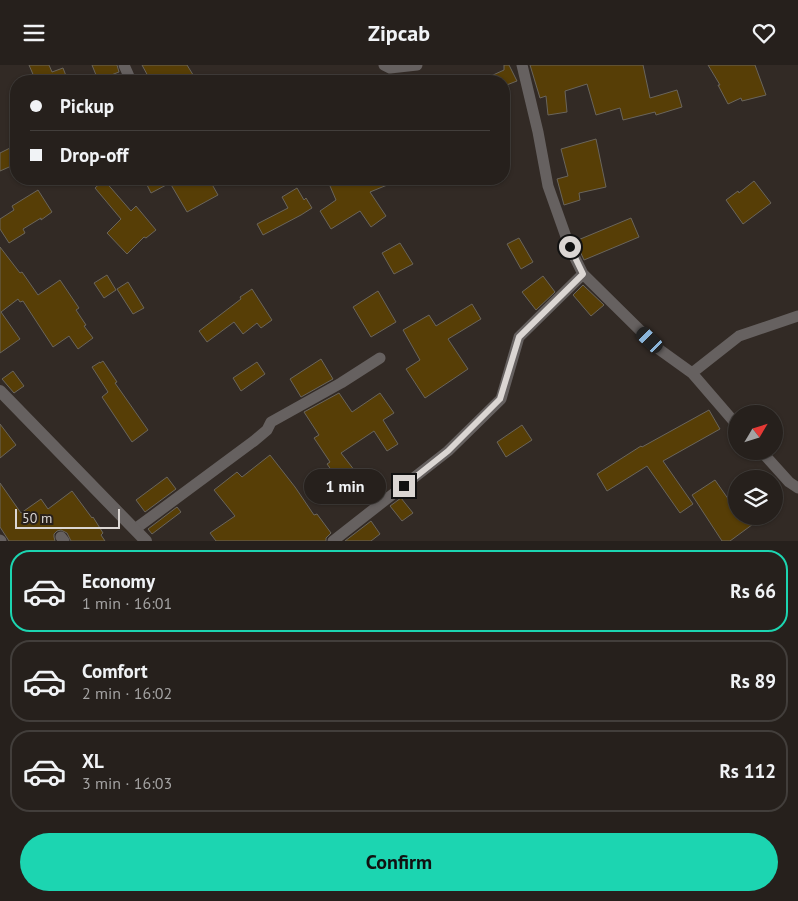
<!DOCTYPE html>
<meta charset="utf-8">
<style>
body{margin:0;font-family:"PT Sans",sans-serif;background:#322d29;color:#f1f3f6;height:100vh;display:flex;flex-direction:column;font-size:19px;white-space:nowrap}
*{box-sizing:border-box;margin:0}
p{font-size:16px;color:#a4a3a3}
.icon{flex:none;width:28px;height:28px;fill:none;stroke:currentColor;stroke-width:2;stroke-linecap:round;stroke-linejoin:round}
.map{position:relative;height:476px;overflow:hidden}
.panel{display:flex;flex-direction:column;background:#26201c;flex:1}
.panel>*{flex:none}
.banner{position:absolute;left:10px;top:10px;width:500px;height:110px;border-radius:20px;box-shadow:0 1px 4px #0004,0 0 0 1px #423e3b;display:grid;align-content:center;height:110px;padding:0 20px;background:#26201c}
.needle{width:32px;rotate:52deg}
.tools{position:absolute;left:728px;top:340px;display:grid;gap:10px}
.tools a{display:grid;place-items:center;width:55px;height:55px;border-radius:50%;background:#26201c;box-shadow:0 1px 4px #0004,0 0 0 1px #423e3b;font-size:25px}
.scale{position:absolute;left:15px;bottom:12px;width:105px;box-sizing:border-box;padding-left:5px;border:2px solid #dbd6d3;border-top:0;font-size:14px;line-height:18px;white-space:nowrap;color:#dbd6d3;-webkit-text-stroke:4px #28201b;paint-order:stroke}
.end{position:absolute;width:22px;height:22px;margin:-11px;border:6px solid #dbd6d3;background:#111;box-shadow:0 0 0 2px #111}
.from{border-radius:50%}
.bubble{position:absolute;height:35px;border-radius:18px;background:#26201c;box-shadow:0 1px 4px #0004,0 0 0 1px #423e3b;font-size:16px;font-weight:600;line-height:35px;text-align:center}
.car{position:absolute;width:15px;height:30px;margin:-15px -8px;border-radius:6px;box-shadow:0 0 4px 1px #0007;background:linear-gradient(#222 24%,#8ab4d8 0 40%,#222 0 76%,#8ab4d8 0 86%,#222 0)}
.banner b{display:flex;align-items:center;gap:18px;height:48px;font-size:19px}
.banner b+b{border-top:1px solid #423e3b}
.banner i{width:12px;height:12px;background:#f1f3f6}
ul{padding:9px 0 0;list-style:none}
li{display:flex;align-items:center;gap:15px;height:82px;margin:0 10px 8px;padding:0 10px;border:2px solid #423e3b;border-radius:20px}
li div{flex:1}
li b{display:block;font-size:19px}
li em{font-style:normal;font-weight:600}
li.current{border-color:#1cd5b1}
li>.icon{width:45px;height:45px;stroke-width:1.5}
.action{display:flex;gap:10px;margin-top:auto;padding:10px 20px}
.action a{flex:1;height:58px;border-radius:30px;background:#1cd5b1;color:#111;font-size:20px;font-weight:600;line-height:58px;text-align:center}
header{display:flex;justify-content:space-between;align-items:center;height:65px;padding:0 20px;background:#26201c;font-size:22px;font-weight:600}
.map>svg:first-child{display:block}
.building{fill:#573e06;stroke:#6a655c}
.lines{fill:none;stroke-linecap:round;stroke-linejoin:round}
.minor{stroke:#666160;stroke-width:11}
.tertiary{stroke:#666160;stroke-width:12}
.route{stroke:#dbd6d3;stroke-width:6}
</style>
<header><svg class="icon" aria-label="menu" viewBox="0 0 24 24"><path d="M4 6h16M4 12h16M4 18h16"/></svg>Zipcab<svg class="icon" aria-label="heart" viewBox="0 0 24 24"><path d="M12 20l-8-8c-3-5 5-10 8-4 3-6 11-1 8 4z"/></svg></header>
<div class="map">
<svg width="798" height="476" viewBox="0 0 798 476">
<rect width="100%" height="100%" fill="#322a25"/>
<path class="building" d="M29,0h20l3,7 11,-4 5,13h-36l3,-2z
M92,0h25l2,7 -21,8z
M142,0h45l8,13 -6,3h-34l-3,-5 -3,2z
M504,0h5l8,16 -13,5v-5h-24l24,-11z
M530,0h113l7,33 27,-8 5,17 -26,8 -1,-3 -32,8 -3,-12 -24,7 -9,-31 -22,7 2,21 -19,3 -2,-19 -6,2z
M708,0h47l11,30 -24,6 -1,-3 -13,6 -10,-19h2z
M596,74l10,48 -27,6 1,7 -16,5 -7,-26 11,-3 -7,-27z
M10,83l6,13v3l-16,7v-18z
M144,114h65l9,16 -31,17 -17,-29 -19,10z
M327,114h75l-32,13 16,24 -15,11 -11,-16 -29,18 -11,-18 16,-11z
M104,115l27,31 5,-5 20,24 -10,8 -2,-1 -17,17 -20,-21 14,-14 -26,-31z
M754,116l17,22 -28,21 -17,-24 12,-9 1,2z
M297,123l7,12 2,-2 6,10 -11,7 -38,20 -6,-11 31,-16 -6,-11z
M38,125l14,22 -11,8v-2l-18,11 2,4 -16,10 -9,-14v-10l14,-9 -2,-4z
M631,153l8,19 -55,23 -5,-11 3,-3 -4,-6z
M519,173l14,24 -12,7 -14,-25z
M400,178l13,21 -19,10 -12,-21z
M0,182l20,26 2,-1 16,23 22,-15 19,28 -3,2 10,15 -2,1 9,12 -15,11 -9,-13 -16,11 -30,-46 -3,1 -2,-3 -17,13 19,27 -20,14z
M107,210l9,15 -12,8 -10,-15z
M543,211l12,16 -19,18 -14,-18z
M128,217l16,26 -11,6 -16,-25z
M583,220l21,20 -13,11 -18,-21z
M252,224l20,31 -11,8 -4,-5 -14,11 -9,-12 -27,20 -8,-11 42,-32 -1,-2z
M378,226l18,31 -25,15 -18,-30z
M472,239l9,15 -33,20 20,30 -43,29 -19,-29 14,-9 -17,-30 26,-15 7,11z
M321,294l12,20 -32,18 -11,-18z
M103,296l14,21 -2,1 33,47 -16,12 -30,-45 6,-5 -16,-25 8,-5v1z
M257,297l8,12 -24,17 -8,-13z
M13,306l11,15 -10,7 -12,-14z
M339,328l13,19 28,-19 14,20 -11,7 15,24 -11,7 -13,-20 -33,22 14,18 -15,11 -13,-18 3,-2 -16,-24 5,-3 -15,-23z
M709,345l11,19 -57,32 30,43 -13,9 -33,-47 -40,25 -10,-17 44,-28 1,1z
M0,359l16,21 -16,13z
M522,360l10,15 -26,17 -9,-15z
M270,390l25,32 19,28 3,-1 14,19 -5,5v3h-110l-6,-8 25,-17 -21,-26 23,-18 5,5z
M167,412l9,12 -31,23 -9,-12z
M715,415l16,23 5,-4v17h28l-34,25h-8l-30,-46z
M0,418l21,30 20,-14 7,10 24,-18 20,27 1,-1 10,16 -2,2 4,6h-34l-4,-8 -6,-3 -4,1 -3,3v3l1,4h-46l-9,-14z
M401,433l12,15 -11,8 -12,-15z
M177,442l4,5 -29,22 -4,-5z
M371,456l9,13 -9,7h-26z"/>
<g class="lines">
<path class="minor" d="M124,0l7,16
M384,0l6,3 27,-3
M522,0l16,67 10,54 22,62 13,26 77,76 32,23 44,51
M692,308l47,-37 59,-20
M761,386l28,31 9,6
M135,464l119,-88 13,-11 4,-8 70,-39 39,-25
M61,472l3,4
M0,475l1,1
M333,476l115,-90 53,-52 18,-62 64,-63"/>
<path class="tertiary" d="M0,326l146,150"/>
</g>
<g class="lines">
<path class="route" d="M404,421l44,-35 52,-52 19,-62 64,-63 -13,-27"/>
</g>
</svg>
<div class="tools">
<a><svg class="needle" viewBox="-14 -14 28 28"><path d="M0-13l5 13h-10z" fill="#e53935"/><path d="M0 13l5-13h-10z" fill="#a4a3a3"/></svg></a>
<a><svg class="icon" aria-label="layers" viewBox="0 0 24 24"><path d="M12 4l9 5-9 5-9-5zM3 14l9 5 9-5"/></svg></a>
</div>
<div class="scale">50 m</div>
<i class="end from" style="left:570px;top:182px"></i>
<i class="end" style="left:404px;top:421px"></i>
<div class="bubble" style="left:304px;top:404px;width:82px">1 min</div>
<i class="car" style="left:650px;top:275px;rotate:314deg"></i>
<div class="banner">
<b><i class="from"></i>Pickup</b>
<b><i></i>Drop-off</b>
</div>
</div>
<section class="panel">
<ul>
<li class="current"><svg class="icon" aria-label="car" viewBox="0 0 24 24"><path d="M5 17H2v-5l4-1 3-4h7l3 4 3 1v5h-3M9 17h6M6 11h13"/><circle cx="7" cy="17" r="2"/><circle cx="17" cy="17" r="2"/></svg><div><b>Economy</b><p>1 min · 16:01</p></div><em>Rs 66</em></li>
<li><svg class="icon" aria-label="car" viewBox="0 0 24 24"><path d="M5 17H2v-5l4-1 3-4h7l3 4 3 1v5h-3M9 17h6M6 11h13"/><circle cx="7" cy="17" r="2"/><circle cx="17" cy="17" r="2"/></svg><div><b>Comfort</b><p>2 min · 16:02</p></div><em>Rs 89</em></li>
<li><svg class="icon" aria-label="car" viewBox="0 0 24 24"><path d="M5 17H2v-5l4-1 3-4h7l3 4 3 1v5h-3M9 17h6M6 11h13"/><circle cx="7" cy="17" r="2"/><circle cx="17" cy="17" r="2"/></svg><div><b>XL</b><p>3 min · 16:03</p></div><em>Rs 112</em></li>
</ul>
<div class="action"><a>Confirm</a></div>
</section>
